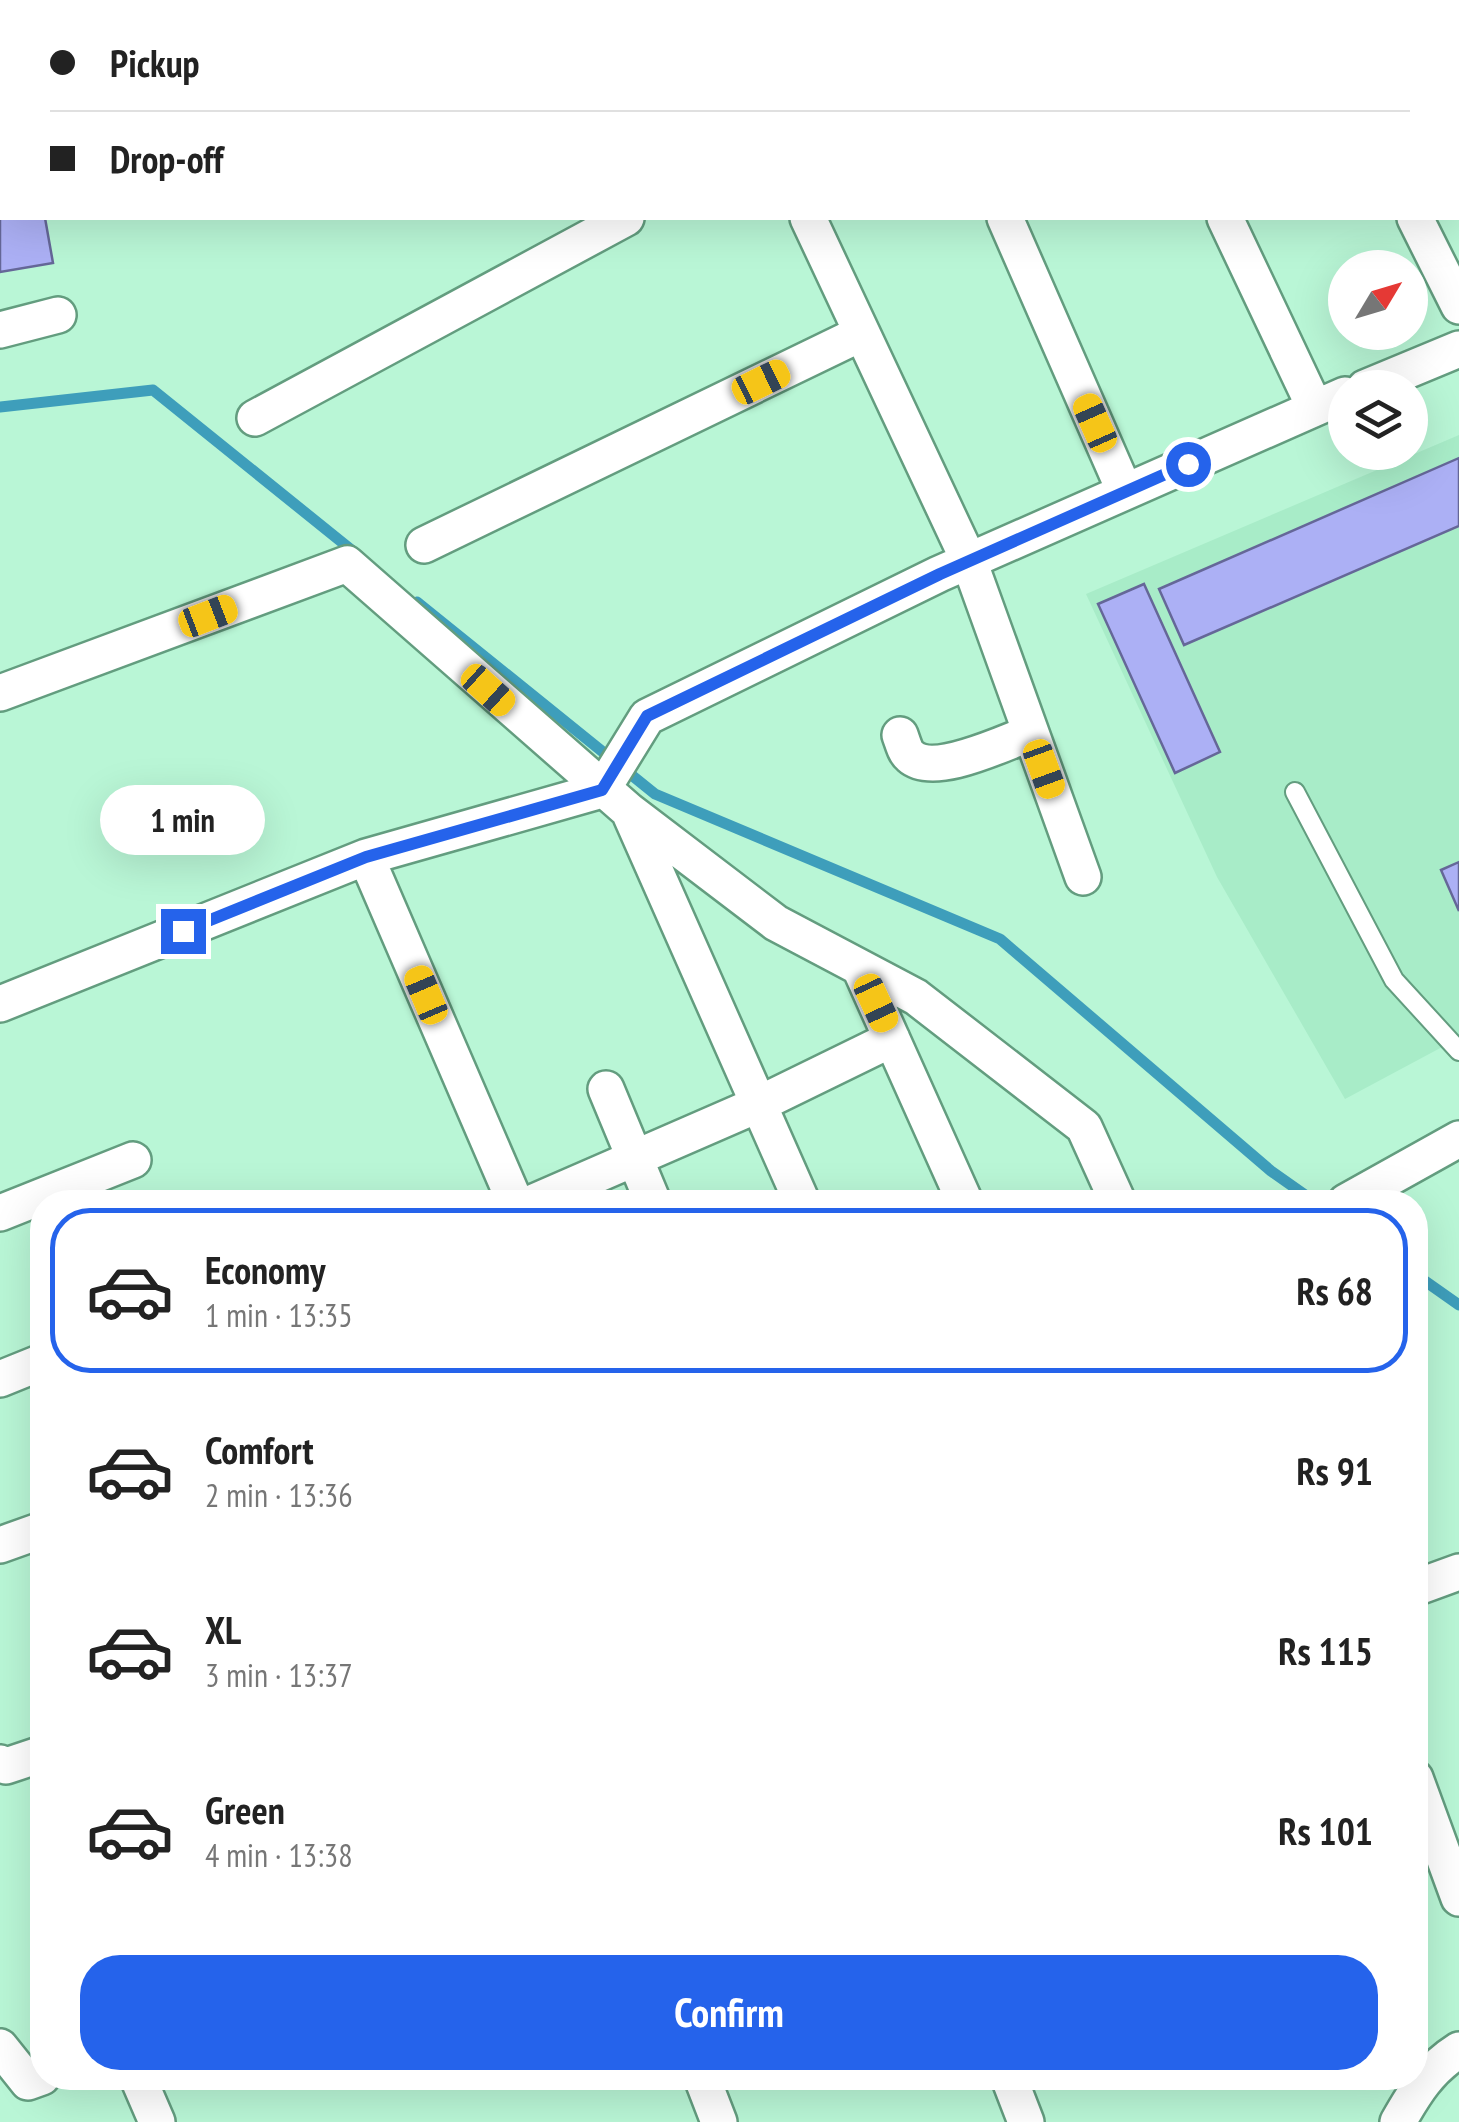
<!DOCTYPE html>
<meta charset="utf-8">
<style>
body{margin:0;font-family:"PT Sans Narrow",sans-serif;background:#f6f6f6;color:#222;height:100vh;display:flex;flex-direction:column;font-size:38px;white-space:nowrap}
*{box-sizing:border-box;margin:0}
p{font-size:32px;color:#767676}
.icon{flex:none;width:55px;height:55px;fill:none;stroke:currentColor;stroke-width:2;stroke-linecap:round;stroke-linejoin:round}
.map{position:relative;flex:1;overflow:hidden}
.details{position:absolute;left:30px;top:1190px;width:1398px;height:900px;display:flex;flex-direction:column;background:#fff;border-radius:40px;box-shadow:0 10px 40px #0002}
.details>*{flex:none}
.top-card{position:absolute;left:0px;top:0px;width:1460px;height:220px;box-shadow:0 10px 40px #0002;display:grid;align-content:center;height:220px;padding:0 50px;background:#fff}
.needle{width:65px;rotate:52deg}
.buttons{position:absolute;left:1328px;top:250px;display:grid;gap:20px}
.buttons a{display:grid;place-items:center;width:100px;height:100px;border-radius:50%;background:#fff;box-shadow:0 10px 40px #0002;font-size:50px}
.end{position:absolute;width:45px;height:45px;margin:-22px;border:12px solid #2563eb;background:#fff;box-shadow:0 0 0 5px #fff}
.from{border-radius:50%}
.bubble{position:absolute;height:70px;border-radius:35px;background:#fff;box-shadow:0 10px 40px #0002;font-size:32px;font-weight:700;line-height:70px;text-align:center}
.car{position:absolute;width:30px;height:60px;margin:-30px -15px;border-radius:12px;box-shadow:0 0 8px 2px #0007;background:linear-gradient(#f5c518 24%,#345 0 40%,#f5c518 0 76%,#345 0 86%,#f5c518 0)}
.top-card b{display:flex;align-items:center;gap:35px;height:95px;font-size:38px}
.top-card b+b{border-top:2px solid #e0e0e0}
.top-card i{width:25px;height:25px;background:#222}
ul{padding:18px 0 0;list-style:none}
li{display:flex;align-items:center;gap:30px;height:165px;margin:0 20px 15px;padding:0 30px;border:5px solid transparent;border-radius:40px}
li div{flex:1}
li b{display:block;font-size:38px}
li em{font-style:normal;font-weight:700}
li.active{border-color:#2563eb}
li>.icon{width:90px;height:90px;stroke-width:1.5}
.button{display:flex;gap:20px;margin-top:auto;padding:20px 50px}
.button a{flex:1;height:115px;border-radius:40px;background:#2563eb;color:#fff;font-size:40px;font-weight:700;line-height:115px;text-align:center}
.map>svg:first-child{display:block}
.built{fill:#a8ecc8}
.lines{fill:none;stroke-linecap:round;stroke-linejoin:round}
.stream{stroke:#3e9ebb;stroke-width:11}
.building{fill:#acb0f5;stroke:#656798;stroke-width:2.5}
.service-casing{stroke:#639d7f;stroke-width:22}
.minor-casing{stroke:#639d7f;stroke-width:40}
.service{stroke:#fff;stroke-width:18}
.minor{stroke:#fff;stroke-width:35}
.rail-casing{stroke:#5d8772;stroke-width:11}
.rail{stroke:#fff;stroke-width:8;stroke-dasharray:22;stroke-linecap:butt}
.route{stroke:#2563eb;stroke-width:12}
</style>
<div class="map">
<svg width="1459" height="2122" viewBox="0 0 1459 2122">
<rect width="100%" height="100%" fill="#b9f6d6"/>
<path class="built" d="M0,0h494l-492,2 -2,47z
M929,0h530v37l-1,-35z
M1459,435v603l-114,61 -128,-222 -131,-283z"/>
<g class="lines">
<path class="stream" d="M0,407l153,-17 206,166
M417,602l238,192 345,145 271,232 44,31
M1415,1274l44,31"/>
</g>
<path class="building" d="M0,133h2v85h43l8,45 -53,9z
M1459,458v68l-275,119 -25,-56z
M1144,584l76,168 -45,21 -77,-169z
M1459,862v49l-18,-41z"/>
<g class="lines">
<g class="service-casing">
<path id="service" d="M1295,792l99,188 65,71"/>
</g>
<g class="minor-casing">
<path id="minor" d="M0,111l2,-1
M808,218l161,343 114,316
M1005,218l120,274
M1225,218l90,190
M1415,218l44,88
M0,330l58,-15
M1365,388l94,-39
M255,418l371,-200
M424,545l438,-212
M0,693l347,-129 282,247 147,112 140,74 168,130 34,75
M900,735c3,8 5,17 10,21 24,22 95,-14 121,-23
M631,816l171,386
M366,857l149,345
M860,968l105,234
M0,1004l366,-147 236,-67 45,-73 292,-143 406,-179
M606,1089l47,113
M534,1202l225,-98 133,-65
M1346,1202l113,-63
M0,1213l133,-53
M0,1379l42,-17
M0,1545l42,-15
M1415,1588l44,-16
M0,1763l6,3 36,-12
M1415,1778l44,120
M0,2047l28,35 14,-5
M138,2078l19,44
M702,2078l17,44
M1009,2078l17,44
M1398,2122c17,-30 31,-53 61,-72"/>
</g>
<use href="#service" class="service"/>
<use href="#minor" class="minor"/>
<g class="rail-casing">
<path id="rail" d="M59,2l19,-2
M0,10h2"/>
</g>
<use href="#rail" class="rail"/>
</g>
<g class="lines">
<path class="route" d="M183,931l183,-74 236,-67 45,-74 293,-142 248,-110"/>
</g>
</svg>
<div class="buttons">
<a><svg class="needle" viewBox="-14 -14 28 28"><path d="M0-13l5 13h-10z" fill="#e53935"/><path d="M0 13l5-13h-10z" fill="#767676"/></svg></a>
<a><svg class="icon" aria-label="layers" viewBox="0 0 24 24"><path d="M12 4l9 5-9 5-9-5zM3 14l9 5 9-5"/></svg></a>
</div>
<i class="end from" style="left:1188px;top:464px"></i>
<i class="end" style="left:183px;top:931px"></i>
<div class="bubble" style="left:100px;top:785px;width:165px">1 min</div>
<i class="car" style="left:761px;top:382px;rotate:64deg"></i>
<i class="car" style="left:1095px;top:423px;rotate:336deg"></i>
<i class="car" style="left:208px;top:616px;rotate:69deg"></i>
<i class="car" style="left:488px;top:690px;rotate:132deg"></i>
<i class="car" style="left:1044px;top:769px;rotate:160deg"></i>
<i class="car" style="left:426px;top:995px;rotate:337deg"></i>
<i class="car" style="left:876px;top:1003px;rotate:155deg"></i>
<div class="top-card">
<b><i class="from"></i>Pickup</b>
<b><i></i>Drop-off</b>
</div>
<section class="details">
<ul>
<li class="active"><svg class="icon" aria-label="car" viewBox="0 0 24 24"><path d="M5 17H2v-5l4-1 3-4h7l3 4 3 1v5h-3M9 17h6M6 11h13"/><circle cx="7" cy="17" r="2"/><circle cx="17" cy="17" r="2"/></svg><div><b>Economy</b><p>1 min · 13:35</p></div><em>Rs 68</em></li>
<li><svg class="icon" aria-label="car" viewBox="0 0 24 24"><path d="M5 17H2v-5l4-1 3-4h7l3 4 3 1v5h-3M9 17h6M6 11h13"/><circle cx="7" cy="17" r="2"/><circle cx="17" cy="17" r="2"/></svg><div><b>Comfort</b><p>2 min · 13:36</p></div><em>Rs 91</em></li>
<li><svg class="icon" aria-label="car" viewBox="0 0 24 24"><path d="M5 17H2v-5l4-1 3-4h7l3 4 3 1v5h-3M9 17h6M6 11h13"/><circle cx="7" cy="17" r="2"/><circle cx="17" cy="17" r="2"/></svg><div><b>XL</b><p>3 min · 13:37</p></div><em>Rs 115</em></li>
<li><svg class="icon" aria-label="car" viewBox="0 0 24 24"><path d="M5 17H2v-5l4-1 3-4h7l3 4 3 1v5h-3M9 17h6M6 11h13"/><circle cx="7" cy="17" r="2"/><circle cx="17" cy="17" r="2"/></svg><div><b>Green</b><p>4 min · 13:38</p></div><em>Rs 101</em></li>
</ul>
<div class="button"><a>Confirm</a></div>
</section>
</div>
